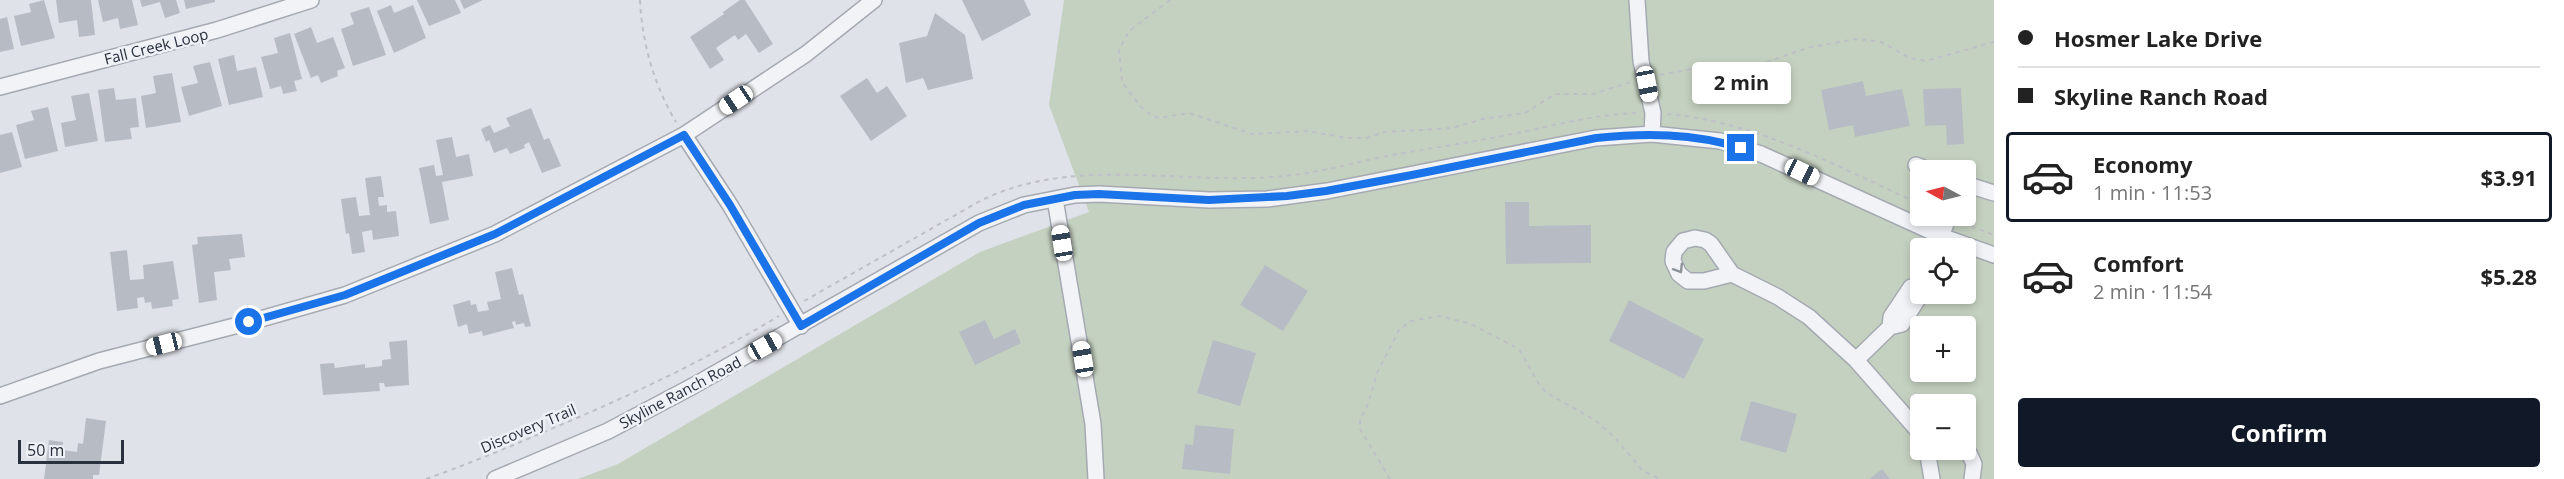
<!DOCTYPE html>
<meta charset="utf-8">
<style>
body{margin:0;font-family:"Open Sans",sans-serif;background:#f2f2f2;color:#222;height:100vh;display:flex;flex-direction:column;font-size:22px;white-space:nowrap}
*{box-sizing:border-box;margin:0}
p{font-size:20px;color:#767676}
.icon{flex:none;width:33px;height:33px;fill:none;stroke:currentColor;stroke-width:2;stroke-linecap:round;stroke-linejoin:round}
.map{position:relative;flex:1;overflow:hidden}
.details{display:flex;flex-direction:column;background:#fff;width:570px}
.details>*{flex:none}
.top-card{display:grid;align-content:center;height:132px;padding:0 24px;background:#fff}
.needle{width:39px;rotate:277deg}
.tools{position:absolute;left:1910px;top:160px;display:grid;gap:12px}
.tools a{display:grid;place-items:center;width:66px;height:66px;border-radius:6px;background:#fff;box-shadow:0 3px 9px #0003;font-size:30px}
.scale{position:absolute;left:18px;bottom:15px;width:106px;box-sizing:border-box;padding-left:6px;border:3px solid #29303e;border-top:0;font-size:16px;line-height:21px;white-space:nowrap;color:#29303e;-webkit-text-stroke:4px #eef1f5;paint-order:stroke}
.end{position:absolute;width:27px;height:27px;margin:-14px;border:8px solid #1a73e8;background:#fff;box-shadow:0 0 0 3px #fff}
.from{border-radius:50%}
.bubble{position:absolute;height:42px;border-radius:6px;background:#fff;box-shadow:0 3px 9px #0003;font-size:20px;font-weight:700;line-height:42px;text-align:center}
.car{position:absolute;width:18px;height:36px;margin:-18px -9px;border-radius:8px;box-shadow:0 0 4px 2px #0007;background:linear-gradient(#fff 24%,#345 0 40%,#fff 0 76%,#345 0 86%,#fff 0)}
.top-card b{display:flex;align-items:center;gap:21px;height:57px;font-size:22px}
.top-card b+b{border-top:2px solid #e0e0e0}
.top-card i{width:15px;height:15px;background:#222}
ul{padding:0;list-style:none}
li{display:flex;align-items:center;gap:18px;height:90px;margin:0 12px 9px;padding:0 12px;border:3px solid transparent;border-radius:6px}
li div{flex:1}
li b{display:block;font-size:22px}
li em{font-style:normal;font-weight:700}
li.on{border-color:#111827}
li>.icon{width:54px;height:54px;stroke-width:1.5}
.button{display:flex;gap:12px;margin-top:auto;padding:12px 24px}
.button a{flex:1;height:69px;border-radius:6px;background:#111827;color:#fff;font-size:24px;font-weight:700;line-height:69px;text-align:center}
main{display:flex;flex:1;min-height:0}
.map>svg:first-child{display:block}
.green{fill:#c5d1c0;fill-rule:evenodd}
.building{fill:#b7bcc4}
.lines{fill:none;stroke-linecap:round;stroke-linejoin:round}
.minor-casing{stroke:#a5a9b2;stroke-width:18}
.path{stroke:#bec0c6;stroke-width:2;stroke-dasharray:4.5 4.5;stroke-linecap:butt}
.minor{stroke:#f2f3f6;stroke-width:15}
.oneway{stroke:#8e929a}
.route{stroke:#1a73e8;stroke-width:8}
.labels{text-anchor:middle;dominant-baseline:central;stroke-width:5;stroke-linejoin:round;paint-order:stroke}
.street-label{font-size:15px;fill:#29303e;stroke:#eef1f5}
</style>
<main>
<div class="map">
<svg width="1994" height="479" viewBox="0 0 1994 479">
<rect width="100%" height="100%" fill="#dfe2e8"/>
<path class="green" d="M1064,0h930v479h-1416l40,-15 362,-212 109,-40 -40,-107zM1920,171h45v45h-45zM1920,249h45v45h-45zM1920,327h45v45h-45zM1920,405h45v45h-45z"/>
<path class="building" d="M44,0l11,38 -34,8 -7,-30 17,-4 -2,-8z
M56,0h35l4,35 -16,2 -2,-17 -18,3z
M98,0h34l6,25 -18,4 -2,-11 -15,4z
M140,0h36l4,13 -15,5 -5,-16 -18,5z
M184,0h31v2l-29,7z
M417,0h38l6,13 -32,13z
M460,0h23l-19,9z
M740,0h5l28,44 -14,9 -13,-19 -8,6 -3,-5 -19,13 8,12 -14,9 -20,-32 34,-23 -1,-2z
M962,0h62l7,15 -49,26z
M391,5l3,8 19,-8 13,33 -32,15 -17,-42z
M369,7l17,48 -33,11 -12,-37 13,-5 -4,-11z
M935,13l30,22 8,44 -45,11 -5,-12 -17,5 -7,-40 28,-7z
M7,17l7,32 -14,3v-33z
M311,27l6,16 16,-6 12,31 -8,3 1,5 -17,7 -3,-8 -7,3 -17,-44z
M290,33l12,46 -8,2 3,10 -14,3 -2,-8 -11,3 -9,-32 17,-4 -4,-15z
M234,55l3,16 19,-4 7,30 -34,8 -11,-46z
M210,62l12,44 -33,10 -8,-29 17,-4 -5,-17z
M172,73l9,49 -35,6 -5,-32 15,-3 -3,-17z
M867,78l10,15 10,-7 20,30 -36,25 -31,-45z
M1863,81l3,15 36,-7 8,37 -55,11 -2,-12 -24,5 -8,-40z
M114,88l2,12 20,-2 3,29 -9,1 2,11 -27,3 -7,-52z
M1961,88l3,56 -17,1 -1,-20 -21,1 -2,-37z
M89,93l9,48 -33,6 -4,-24 15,-3 -5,-24z
M48,107l10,44 -33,8 -9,-34 18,-5 -3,-9z
M531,108l13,32 5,-2 12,28 -19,7 -13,-31 -5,3 1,3 -15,6 -3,-6 -13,5 -5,-13 -3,2 -5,-13 9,-4 4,8 16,-7 -4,-8z
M12,132l10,35 -22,6v-38z
M452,137l4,20 13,-3 4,22 -31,6 7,38 -19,4 -11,-56 15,-3 2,11 7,-1 -7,-35z
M381,176l3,21h-6l1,9 8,-1v7l9,-1 3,25 -26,4 -1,-10 -10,2 3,20 -13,2 -3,-21 -3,1 -5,-35 15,-2 3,19 11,-1 -5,-37z
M1505,202h24v24l62,-1v38l-85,1z
M242,234l3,23 -16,2 2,11 -17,2 3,28 -18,3 -7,-58 6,-1 -1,-7z
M127,250l3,30 14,-1 -1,-14 30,-4 6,38 -7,1 1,6 -21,3 -1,-7 -6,1 -1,-6 -7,1 1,10 -21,3 -7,-59z
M1265,265l43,26 -25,40 -43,-26z
M512,268l7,27 4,-1 8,32 -6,1 -1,-4 -8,2 -1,-4 -3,1 2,6 -31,8 -1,-5 -13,3 -2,-10 -9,3 -5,-22 17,-5 1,5 5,-1 2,8 11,-2 -2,-8 14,-3 -6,-27z
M1629,300l75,39 -20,40 -75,-38z
M985,320l9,19 21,-10 6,14 -46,22 -16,-33z
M407,340l2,45 -24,2 -1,-4h-5l1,8 -57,4 -3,-31 14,-1 1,5 30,-4v4l17,-2v-6l9,-1 -2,-17z
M1213,340l43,13 -16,53 -43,-13z
M1751,401l46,13 -11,39 -46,-13z
M86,418l20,3 -7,54h-6v4h-49l5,-39 14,2 -1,8 15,2 1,-9 5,1z
M1195,425l39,4 -4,45 -48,-5 3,-25 8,1z
M1882,469l8,10h-21z"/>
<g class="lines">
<g class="minor-casing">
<path id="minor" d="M1637,0l4,61 12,52 -1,21
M0,87l217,-57 94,-30
M1916,165l15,6
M1965,184l29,9
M1055,199l38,225 3,55
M1936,249l13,-33
M1732,274l-28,7h-16l-9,-7 -6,-13 1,-9 9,-11 12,-3 10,2 6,4 21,30 46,23 31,20 47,43 64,73
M801,326l-71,-121 -46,-70 122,-81 68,-54
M1890,327l1,-10 20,-30 9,-2
M1856,360l34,-33 12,-3 19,-30
M0,396l99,-35 151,-39 95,-27 150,-61 189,-99
M1927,450l5,29
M1962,450l7,3 5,11 -2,15
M495,479l113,-48 85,-45 286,-163 45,-18 51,-10 24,-1 110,6 58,-1 60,-8 269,-53 56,-4 68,7 41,13 180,82 53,19"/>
</g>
<path class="path" d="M640,0c2,43 14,85 36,122
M1170,0l-41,31 -10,19 3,32 18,24 11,9 8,3 30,-5 63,21 55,-3 41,7h18l19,-6 67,-4 31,-9 42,-6 30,-19h38l38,-12
M1660,75l42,-8 38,2 18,-4 49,-17 48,-9 26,3 29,16 16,3 68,-19
M1667,114c91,8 171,53 253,90
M1963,223l31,12
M804,301l176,-100c90,-45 194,-17 291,-24 40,-2 77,-13 116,-21 43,-8 87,-14 130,-23 39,-8 80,-19 121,-20
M426,479c45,-16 88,-34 132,-53 76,-32 149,-67 221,-110
M1390,479l-30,-50v-9l8,-16 9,-31 22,-43 12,-9 29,-5 31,8 48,25 21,37 7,7 48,27 21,19 27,32 17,8"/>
<use href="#minor" class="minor"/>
</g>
<defs><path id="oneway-chevron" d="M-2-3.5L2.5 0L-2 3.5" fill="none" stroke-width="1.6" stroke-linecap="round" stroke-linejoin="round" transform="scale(1.5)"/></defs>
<use class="oneway" href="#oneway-chevron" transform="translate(1679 269) rotate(58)"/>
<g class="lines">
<path class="route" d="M249,322l96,-27 150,-61 189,-99 46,70 71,121 178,-103 45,-18 51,-10 24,-1 110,6 78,-4 39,-5 86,-16 184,-37c49,-5 97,-5 145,10"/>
</g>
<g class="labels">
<g class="street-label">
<text transform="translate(156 46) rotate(-14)">Fall Creek Loop</text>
<text transform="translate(680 392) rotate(-28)">Skyline Ranch Road</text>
<text transform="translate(528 428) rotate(-23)">Discovery Trail</text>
</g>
</g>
</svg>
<div class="tools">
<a><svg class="needle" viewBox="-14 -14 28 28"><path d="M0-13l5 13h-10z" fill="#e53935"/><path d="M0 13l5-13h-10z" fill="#767676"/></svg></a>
<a><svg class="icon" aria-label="locate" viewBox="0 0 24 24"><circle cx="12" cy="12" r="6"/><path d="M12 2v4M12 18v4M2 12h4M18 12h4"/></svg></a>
<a>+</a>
<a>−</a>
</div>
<div class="scale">50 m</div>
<i class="end from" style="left:249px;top:322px"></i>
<i class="end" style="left:1741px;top:148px"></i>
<div class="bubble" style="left:1692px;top:62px;width:99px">2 min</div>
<i class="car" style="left:1647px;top:84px;rotate:169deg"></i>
<i class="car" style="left:736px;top:100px;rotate:236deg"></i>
<i class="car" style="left:1802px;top:172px;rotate:115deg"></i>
<i class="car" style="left:1062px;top:243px;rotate:351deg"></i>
<i class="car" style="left:164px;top:344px;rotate:256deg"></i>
<i class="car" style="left:765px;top:346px;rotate:61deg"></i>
<i class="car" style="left:1083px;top:359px;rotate:351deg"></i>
</div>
<section class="details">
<div class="top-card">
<b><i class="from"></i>Hosmer Lake Drive</b>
<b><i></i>Skyline Ranch Road</b>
</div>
<ul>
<li class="on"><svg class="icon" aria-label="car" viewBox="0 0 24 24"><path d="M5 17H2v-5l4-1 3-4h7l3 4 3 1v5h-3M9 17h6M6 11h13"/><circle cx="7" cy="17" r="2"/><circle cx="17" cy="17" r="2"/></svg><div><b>Economy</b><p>1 min · 11:53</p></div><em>$3.91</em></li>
<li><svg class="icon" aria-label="car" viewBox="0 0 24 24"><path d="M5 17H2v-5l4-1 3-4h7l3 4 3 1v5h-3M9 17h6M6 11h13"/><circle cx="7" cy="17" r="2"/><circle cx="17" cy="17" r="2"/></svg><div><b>Comfort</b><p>2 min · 11:54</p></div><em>$5.28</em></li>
</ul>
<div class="button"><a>Confirm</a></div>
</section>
</main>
